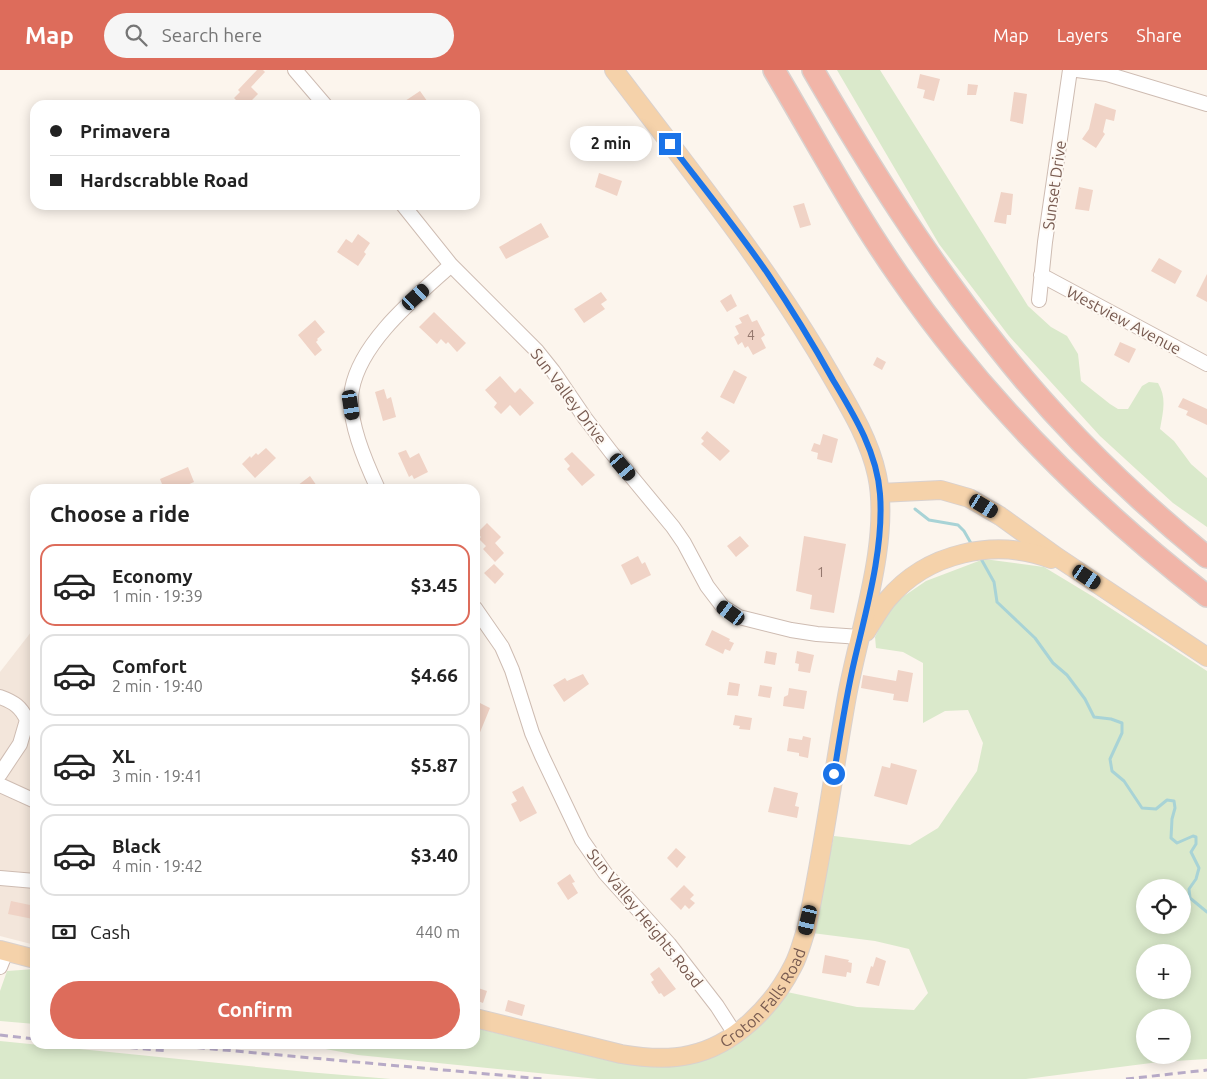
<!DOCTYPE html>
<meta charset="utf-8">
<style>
body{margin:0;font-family:Ubuntu,sans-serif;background:#f6f6f6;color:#222;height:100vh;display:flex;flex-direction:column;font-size:19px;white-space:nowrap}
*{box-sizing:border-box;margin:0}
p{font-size:16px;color:#767676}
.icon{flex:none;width:28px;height:28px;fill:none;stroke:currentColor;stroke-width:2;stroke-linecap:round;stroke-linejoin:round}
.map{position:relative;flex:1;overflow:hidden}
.details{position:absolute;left:30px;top:414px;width:450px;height:565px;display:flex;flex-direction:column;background:#fff;border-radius:15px;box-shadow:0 2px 12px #0003}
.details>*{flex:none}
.guide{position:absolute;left:30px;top:30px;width:450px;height:110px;border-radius:15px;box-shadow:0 2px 12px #0003;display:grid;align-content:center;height:110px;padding:0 20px;background:#fff}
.buttons{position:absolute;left:1136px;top:809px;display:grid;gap:10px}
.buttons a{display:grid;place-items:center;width:55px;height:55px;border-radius:50%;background:#fff;box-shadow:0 2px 12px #0003;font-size:25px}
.end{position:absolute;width:22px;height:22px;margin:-11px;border:6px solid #1a73e8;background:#fff;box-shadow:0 0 0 2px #fff}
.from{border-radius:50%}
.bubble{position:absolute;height:35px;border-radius:18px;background:#fff;box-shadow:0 2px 12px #0003;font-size:16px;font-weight:600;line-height:35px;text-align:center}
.car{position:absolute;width:15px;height:30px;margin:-15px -8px;border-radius:6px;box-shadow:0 0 4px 1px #0007;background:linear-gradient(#222 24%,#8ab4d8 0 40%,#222 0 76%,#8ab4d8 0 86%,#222 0)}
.guide b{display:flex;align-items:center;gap:18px;height:48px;font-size:19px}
.guide b+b{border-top:1px solid #e0e0e0}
.guide i{width:12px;height:12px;background:#222}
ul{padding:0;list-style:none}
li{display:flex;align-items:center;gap:15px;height:82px;margin:0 10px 8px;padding:0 10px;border:2px solid #e0e0e0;border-radius:15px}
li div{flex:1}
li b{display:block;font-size:19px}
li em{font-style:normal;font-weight:600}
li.active{border-color:#dd6c5b}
li>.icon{width:45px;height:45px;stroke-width:1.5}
h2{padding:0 20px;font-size:22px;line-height:60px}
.pay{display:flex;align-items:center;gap:12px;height:55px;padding:0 20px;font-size:19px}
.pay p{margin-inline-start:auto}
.button{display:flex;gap:10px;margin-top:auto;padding:10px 20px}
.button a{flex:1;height:58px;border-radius:30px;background:#dd6c5b;color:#fff;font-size:20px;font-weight:600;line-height:58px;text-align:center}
header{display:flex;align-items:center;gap:30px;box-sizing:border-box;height:70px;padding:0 25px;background:#dd6c5b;color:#fff}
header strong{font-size:24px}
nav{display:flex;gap:28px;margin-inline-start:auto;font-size:18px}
.search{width:350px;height:45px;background:#f6f6f6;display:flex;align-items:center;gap:12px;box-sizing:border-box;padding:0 18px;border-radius:28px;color:#767676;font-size:19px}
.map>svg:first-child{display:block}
.residential{fill:#f3e6db}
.green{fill:#dae9cb;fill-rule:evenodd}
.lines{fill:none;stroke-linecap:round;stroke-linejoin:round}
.stream{stroke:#a8d3d6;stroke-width:3}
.building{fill:#f0d3c6}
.minor-casing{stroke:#cebcb2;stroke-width:16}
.major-casing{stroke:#d9d1ce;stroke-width:20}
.highway-casing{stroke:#d9d1ce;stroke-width:24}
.minor{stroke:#fff;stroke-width:14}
.major{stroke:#f5d2aa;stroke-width:18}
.highway{stroke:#f1b5a8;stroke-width:21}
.rail{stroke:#b7aac7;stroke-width:3;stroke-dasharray:8 5;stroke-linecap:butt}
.route{stroke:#1a73e8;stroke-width:6}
.labels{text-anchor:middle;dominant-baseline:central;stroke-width:4;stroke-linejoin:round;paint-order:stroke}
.number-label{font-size:14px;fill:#95786e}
.street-label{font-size:16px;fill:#775a50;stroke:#fef9f3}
</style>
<header>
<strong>Map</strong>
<div class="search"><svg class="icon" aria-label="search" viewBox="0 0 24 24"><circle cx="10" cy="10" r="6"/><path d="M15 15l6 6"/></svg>Search here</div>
<nav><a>Map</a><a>Layers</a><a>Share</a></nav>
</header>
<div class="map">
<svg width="1207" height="1009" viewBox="0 0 1207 1009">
<rect width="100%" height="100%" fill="#fcf5ed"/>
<path class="residential" d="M35,557v318l-35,-9v-264z"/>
<path class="green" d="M837,0h43l148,236 23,21 16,9 11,18 3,27 29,23 8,5h10l14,-23 7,-4 9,1c9,15 5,29 2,46l14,12 17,23 16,14v49l-34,-24 -73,-67 -91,-100 -70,-92z
M984,489l60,8 48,29 115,75v388l-48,3 -133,17h-428l-240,-24 -38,-7 -50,-4h205v-16l139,34 33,4 52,-5 88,-69 70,15 57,3 14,-17 -19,-44 -34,-8 -63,-8 22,-97 76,9 28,-17 39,-57 6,-28 -15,-33 -23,1 -22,12v-60l-20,-11 -27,-4 -1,-11 16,-32 35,-24zM1145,818h37v37h-37zM1145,882h37v38h-37zM1145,948h37v37h-37z
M35,899v55l-35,-3v-30l7,-20z
M0,971l307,31 84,7h-391z"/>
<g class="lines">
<path class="stream" d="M915,439l14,11 29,5 6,6 8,14
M980,487l14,25 3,20 38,36 18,25 14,12 18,24 9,18 17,2 11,4v10l-12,26 2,12 12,10 18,27 14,1 11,-9 7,1 1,7 -3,11 -1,19 6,5 16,-7 3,1v7l-5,8 8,16 -3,11 -7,10 1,9 17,14"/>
</g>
<path class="building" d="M257,0h6l2,2 -14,15 7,7 -11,11h-6l-7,-7 6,-6 -2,-2z
M920,4l20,5 -6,22 -11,-3 2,-8 -8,-2z
M968,14l10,1 -2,10h-9z
M420,21l10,14h-31z
M1014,22l13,2 -4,30 -13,-3z
M1095,33l21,7 -2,11 -8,-2 -3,13 2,2 -9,14 -14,-9 7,-10z
M599,103l23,8 -5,15 -22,-9z
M1079,117l14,3 -4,21 -14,-2z
M1001,122l12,2 -2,21h-4l-1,9 -12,-2z
M804,133l7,22 -11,3 -7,-22z
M541,153l8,14 -43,22 -7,-12z
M358,164l12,9 -6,9 2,2 -8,12 -21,-14 9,-13 6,4z
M1159,188l23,13 -7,13 -24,-13z
M1207,204v28l-11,-6z
M601,222l6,8 -6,4 4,5 -21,14 -10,-14z
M731,224l6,12 -10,6 -7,-11z
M434,242l32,31 -9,9 -9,-10 -2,2 -5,-5 -4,5 -18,-17z
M748,244l4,8 5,-2 8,15 -4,3 5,10 -13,7 -5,-9 -3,2 -3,-6 -4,3 -4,-8 5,-3 -4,-8 7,-3 -3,-5z
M315,250l10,12 -8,7 1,1 -2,2 6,8 -7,6 -17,-21z
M1120,272l16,7 -7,14 -15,-8z
M877,287l9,5 -4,8 -9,-5z
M734,300l13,7 -13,27 -14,-7z
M500,306l15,17 5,-5 14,15 -14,13 -10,-11 -9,9 -7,-7 3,-4 -12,-13z
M384,319l3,10 4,-2 5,20 -13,4 -8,-29z
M1183,328l24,11v16l-21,-10 2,-4 -10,-4z
M707,361l23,20 -10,10 -19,-17 3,-3 -3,-3z
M823,364l15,5 -6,24 -15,-4 1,-6 -7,-2 3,-8 6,2z
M266,378l10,10 -21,20 -13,-14 8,-8 1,2 5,-5 2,2z
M406,380l4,8 9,-5 9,19 -14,7 -2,-4 -3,2 -11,-24z
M572,382l23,23 -13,11 -15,-17 3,-3 -6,-7z
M188,397l6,15 -16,7h-14l-4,-10z
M310,406l9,13h-26z
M487,453l14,14 -6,6 9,10 -9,9 -12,-13 3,-3 -7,-7 2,-2 -4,-4z
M740,466l9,10 -13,11 -9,-11z
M804,466l42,8 -12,69 -24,-4 2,-14 -16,-4z
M638,486l4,8 3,-2 6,13 -20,10 -10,-20z
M494,494l10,10 -9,10 -11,-11z
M712,560l18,9 -1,2 5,2 -4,8 -5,-2 -2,5 -18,-9z
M766,581l11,2 -2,12 -11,-2z
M797,581l17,4 -4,18 -12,-2 1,-7 -4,-1z
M898,600l15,3 -5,29 -15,-2 1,-6 -33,-6 2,-13 33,6z
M583,604l6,10 -25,18 -11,-17 12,-7 2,3z
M729,612l11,2 -2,12 -11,-1z
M760,615l12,2 -2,11 -12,-2z
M789,618l18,3 -3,18 -21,-3 1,-9 4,-2z
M480,633l10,5 -14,34 -1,-1v-28z
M735,645l17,3 -2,12 -11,-1 1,-3 -7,-1z
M803,666l8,2 -3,20 -9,-2v-3l-12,-2 2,-13 13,2z
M891,693l26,7 -10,35 -33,-9 8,-30 8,2z
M523,716l14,27 -17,9 -9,-18 6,-3 -5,-9z
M774,717l24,6 -3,13 4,1 -2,11 -29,-6z
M676,778l10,9 -9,11 -10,-10z
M570,804l5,8 -3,1 6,10 -10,7 -11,-17z
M684,815l10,10 -4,4 5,4 -6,6 -4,-4 -4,5 -11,-11z
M11,831l24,5 -2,13 -25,-5z
M825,885l24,5 -1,2 4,1 -1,10 -4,-1 -1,5 -24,-4z
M876,887l10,4 -7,25 -13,-3 5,-17 2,1z
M659,897l17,22 -12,8 -3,-4 -2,1 -8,-12 3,-2 -4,-6z
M475,917l12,4 -4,12 -8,-3z
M508,930l17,5 -3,11 -17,-5z"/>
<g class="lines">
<g class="minor-casing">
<path id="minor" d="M295,0l30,35
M1077,0l30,4 100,30
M403,135l48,60 86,86 16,20 32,47 26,34 62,75 11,16 23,43 16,21 16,10 52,13 26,4 43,3
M1041,205l166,89
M1039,230l6,-58 25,-172
M378,419c-12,-26 -32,-71 -26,-100 9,-48 64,-92 99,-124
M475,538l27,39 10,23 20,63 10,23 40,84 23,33 64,71 48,62 18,28
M0,627c14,5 21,10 27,23l-7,24 -20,30
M0,715l35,16
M0,808l35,3
M0,897l6,-15"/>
</g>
<g class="major-casing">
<g id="major">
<path d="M880,423l61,-3 28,8 31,18 57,41 150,100"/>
<path d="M866,562c7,-11 13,-22 21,-32 40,-48 108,-62 164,-41"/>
<path d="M0,880l35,9"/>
<path id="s1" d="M475,948l146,36c23,4 46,6 68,1 45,-9 84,-49 104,-89 6,-11 9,-24 13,-36 17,-77 27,-156 41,-234 12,-66 44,-156 30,-221 -8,-37 -29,-70 -48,-103 -62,-107 -140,-203 -215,-302"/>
</g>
</g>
<g class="highway-casing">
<path id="highway" d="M774,0c41,69 79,140 125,206 84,122 191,229 308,320
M813,0c56,96 115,190 184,276 61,78 133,148 210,211"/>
</g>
<use href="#minor" class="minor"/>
<use href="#major" class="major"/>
<use href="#highway" class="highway"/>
<path class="rail" d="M0,965l35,4
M91,974l77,7
M158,974l385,35
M1126,1009l81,-9"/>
</g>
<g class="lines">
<path class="route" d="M670,74c33,43 67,85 98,130 23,34 45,70 65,106 21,35 44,72 47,114 4,53 -13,113 -25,164 -9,38 -15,77 -21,116"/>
</g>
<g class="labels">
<g class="number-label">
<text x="751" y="265">4</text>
<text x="821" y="502">1</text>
</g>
<g class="street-label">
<text transform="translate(1054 115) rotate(-82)">Sunset Drive</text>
<text transform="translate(1124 250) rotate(28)">Westview Avenue</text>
<text transform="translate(569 326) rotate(53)">Sun Valley Drive</text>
<text transform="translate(645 848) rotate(51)">Sun Valley Heights Road</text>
<text stroke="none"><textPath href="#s1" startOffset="316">Croton Falls Road</textPath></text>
</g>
</g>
</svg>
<div class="buttons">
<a><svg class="icon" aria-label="locate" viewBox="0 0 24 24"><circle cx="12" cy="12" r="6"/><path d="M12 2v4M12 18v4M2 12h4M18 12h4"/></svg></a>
<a>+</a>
<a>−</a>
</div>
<i class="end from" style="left:834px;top:704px"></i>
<i class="end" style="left:670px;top:74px"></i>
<div class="bubble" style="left:570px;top:56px;width:82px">2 min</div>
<i class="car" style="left:416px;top:227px;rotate:48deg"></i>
<i class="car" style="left:351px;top:335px;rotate:171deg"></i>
<i class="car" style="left:623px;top:397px;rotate:140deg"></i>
<i class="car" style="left:984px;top:436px;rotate:121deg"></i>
<i class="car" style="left:1087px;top:507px;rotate:124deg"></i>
<i class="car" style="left:731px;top:543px;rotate:306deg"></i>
<i class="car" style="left:808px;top:850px;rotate:193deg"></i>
<div class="guide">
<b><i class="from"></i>Primavera</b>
<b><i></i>Hardscrabble Road</b>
</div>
<section class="details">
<h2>Choose a ride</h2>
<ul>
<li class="active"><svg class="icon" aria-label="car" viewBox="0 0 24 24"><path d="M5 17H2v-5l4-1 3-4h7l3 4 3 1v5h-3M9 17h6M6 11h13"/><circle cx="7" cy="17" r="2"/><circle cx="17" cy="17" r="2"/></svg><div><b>Economy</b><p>1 min · 19:39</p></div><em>$3.45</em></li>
<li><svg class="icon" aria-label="car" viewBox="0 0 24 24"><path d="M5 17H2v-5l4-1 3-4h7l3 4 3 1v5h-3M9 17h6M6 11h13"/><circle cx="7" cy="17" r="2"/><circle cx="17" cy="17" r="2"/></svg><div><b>Comfort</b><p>2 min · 19:40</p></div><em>$4.66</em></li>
<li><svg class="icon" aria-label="car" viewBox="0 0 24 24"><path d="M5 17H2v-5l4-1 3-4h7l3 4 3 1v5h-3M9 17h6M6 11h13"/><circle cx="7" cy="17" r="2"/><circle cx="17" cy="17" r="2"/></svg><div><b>XL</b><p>3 min · 19:41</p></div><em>$5.87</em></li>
<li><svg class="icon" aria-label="car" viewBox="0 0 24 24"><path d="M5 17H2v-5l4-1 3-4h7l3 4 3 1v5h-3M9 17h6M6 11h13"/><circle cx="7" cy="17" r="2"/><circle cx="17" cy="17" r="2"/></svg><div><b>Black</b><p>4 min · 19:42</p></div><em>$3.40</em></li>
</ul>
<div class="pay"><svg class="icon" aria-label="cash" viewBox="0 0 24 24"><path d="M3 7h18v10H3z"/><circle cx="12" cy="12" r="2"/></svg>Cash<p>440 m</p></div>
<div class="button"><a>Confirm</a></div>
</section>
</div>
